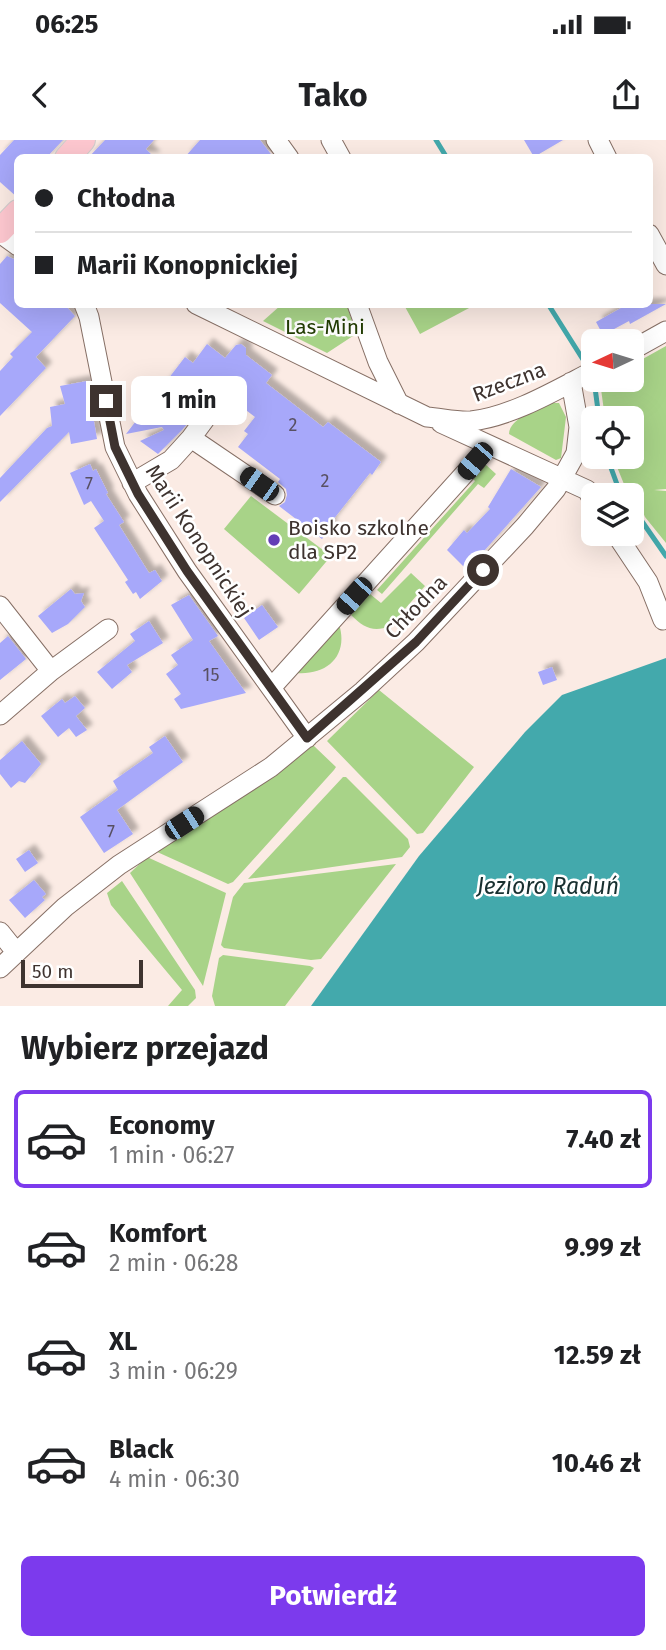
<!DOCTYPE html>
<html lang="pl">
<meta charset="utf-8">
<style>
body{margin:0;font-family:"Fira Sans",sans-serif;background:#f6f6f6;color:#202124;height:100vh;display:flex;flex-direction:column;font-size:26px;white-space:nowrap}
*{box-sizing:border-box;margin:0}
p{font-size:23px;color:#757577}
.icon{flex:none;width:38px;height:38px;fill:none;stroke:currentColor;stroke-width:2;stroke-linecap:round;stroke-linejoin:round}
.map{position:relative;height:866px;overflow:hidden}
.sheet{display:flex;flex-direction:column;background:#fff;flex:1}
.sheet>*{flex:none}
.hud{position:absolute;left:14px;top:14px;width:639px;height:154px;border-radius:10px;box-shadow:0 7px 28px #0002;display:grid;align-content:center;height:154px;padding:0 21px;background:#fff}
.needle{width:46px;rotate:266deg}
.buttons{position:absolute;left:581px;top:189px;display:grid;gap:14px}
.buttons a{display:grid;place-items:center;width:63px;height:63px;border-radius:10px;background:#fff;box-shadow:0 7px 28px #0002;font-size:35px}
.scale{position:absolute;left:21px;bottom:18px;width:122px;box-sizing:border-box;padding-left:7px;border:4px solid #3e332f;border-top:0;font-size:19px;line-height:24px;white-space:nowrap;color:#3e332f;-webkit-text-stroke:5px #fff;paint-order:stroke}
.end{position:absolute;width:32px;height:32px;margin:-16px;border:9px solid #3e332f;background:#fff;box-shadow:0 0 0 4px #fff}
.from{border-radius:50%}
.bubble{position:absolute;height:49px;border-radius:10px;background:#fff;box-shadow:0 7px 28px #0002;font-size:23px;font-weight:700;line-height:49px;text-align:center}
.car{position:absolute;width:21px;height:42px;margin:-21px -10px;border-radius:9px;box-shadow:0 0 5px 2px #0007;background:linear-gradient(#222 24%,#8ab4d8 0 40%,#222 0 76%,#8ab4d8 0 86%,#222 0)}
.hud b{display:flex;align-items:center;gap:24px;height:66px;font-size:26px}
.hud b+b{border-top:2px solid #e0e0e0}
.hud i{width:18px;height:18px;background:#202124}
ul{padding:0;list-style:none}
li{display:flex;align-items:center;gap:21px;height:98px;margin:0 14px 10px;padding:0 7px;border:4px solid transparent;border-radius:10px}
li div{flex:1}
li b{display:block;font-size:26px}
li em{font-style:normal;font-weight:700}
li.on{border-color:#7c3aed}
li>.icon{width:63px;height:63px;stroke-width:1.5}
h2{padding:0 21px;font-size:32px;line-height:84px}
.primary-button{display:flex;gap:14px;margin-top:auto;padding:14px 21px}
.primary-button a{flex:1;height:80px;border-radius:10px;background:#7c3aed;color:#fff;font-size:28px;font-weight:700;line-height:80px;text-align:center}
.status{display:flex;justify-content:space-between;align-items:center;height:49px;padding:0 35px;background:#fff;direction:ltr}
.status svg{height:19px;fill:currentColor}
header{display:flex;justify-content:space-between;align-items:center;height:91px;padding:0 21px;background:#fff;font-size:32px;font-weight:700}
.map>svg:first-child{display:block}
.green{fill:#a8d388}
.water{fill:#43a9ac}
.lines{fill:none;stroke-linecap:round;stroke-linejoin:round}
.stream{stroke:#43a9ac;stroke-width:5}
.building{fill:#a7a8fa;filter:url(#shadow)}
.minor-casing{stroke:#866f65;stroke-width:21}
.major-casing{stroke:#d1cecd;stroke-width:26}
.minor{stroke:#fff;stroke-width:19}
.major{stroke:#fec8d0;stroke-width:24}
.route{stroke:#3e332f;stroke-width:9}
.poi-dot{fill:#633eb6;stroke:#fff;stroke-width:2.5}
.labels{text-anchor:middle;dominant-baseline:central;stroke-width:5;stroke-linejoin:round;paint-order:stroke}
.number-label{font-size:18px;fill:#585062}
.park-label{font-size:21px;fill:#233e04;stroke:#fff}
.street-label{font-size:21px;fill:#3e332f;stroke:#fff}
.poi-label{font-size:21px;fill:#3e332f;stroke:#fff;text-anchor:start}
.water-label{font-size:23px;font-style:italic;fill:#183030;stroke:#fff}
</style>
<div class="status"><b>06:25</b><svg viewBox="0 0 49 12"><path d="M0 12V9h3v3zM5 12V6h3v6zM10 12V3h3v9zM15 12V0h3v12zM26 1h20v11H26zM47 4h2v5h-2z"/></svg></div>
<header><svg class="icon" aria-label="back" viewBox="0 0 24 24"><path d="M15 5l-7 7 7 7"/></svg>Tako<svg class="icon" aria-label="share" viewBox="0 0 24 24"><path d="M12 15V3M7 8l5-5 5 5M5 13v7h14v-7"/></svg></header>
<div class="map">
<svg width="666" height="866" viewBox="0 0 666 866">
<defs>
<filter id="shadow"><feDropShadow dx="6" dy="-6" stdDeviation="2" flood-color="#0004"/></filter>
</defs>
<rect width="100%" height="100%" fill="#fbebe4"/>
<path class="green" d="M281,165h66l9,29 -29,19 -64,-32z
M470,165l1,2 -51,27 -16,-29z
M666,206v143l-12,1 12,1v52l-21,-26 -11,-25 9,-2 -15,4 -15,-37h19v-39h-27l-5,-36 4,-2h28v-15z
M552,263h7l7,14 -5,41 -5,2 -47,-26c1,-17 29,-24 43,-31z
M484,323l12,11 -12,14 -6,-4 -96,110 -5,-4 98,-109 -4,-4 -132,147c10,32 -12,52 -44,49z
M251,356l80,60 -32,38 -75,-65z
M411,433l14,13 -35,40c-17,7 -27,1 -39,-11l19,-21 11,9z
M379,550l95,77 -51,66 -6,1 -90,-93z
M314,606l22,21 -2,3 -101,112 -5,2 -73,-33 152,-104z
M343,637h3l62,62 2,8 -8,10 -154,22z
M147,717l79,36 -23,93 -73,-113z
M396,724l-75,95 -10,1 -87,-12 -3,-3 12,-48 11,-14z
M122,741l73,109 1,8 -8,8h-20l14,-16 -71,-85 -4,-12z
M223,815l87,11 4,2 -29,38h-70l-3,-10 7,-38z"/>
<path class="water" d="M666,518v348h-355l108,-150 106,-124 37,-37z"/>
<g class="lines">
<path class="stream" d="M436,0l11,18
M548,164l41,65
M594,240l5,38
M607,317l11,30 5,8
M632,367l34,49"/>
</g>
<path class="building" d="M14,0h49l-17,18h-28v40l-18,-16v-27z
M105,0h49l-8,9 9,9h-67z
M200,0h60l14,18h-90z
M524,0h39l-29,17z
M7,116l11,5v43h46l11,12 -39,41 10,11 -46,48v-45l13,-14 -3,-3 22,-22 -32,-29v-39z
M619,164h47l-36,20 -1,-3 -26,14 -7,-13 25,-14z
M207,204l18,14 11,-13 5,-1 5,4v7l26,20 -6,8 57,44 5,-5 53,40 -9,13 -2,-2 -41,52 3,1 -10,13 -43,-33 6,-4 2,-7 -1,-6 -8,-7 2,-3 -42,-32 10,-13 -4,-3 11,-14 -38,-29 -35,42 -24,24 -18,-13 24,-11 -2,-3 -36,7 59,-77 8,6z
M87,241l10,58 -26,5 -2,-12 -69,70v-24l47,-50 5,-2 -2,-19 15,-3 -5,-18z
M90,324l3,7 3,-2 12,24 -2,1 18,28 -5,3 30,48 6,-3 7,11 -22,18 -4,-7 -3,2 -8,-12 3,-2 -34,-52 10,-7 -13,-20 -7,4 -14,-32z
M511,329l30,18 -74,83 -20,-20 17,-20 3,3 23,-24 -2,-2z
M71,449l4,5 9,-1 -3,8 4,6 -17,17 -16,9 -14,-17z
M189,455l29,41 -9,5 37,52 -65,16 -7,-10 7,-5 -15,-20 12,-9 -7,-10 22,-15 -22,-35z
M262,465l16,22 -19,13 -15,-22z
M149,481l14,22 -36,22 5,7 -20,17 -15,-17 38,-31 -5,-7z
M8,496l18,23 -26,21v-37z
M552,527l5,13 -14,5 -5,-13z
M75,556l10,12 -9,8 11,14 -11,7 -7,-9 -11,9 -17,-21 21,-17 3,4z
M165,596l18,26 -66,48 16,24 -29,19 -24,-36 38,-27 -5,-9 40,-28 -4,-6z
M22,601l19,23 -16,19 -6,-2 -8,7 -11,-14v-14z
M29,710l9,13 -13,9 -9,-13z
M34,740l12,14 -4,3 3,3 -20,18 -16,-18z"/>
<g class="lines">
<g class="minor-casing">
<path id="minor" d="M276,0l13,18
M331,0l10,18
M598,0l9,18
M0,93l18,13
M649,94l17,31
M84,164l5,13 26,130 23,47 49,77 120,167
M196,164l231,113c14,1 30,5 44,4 40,-4 87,-32 122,-50
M357,164l21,58 21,42
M632,210l34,-19
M441,283l146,67 6,10
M191,298l14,-19
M132,343l39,-23 20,-22 84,57
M616,394l32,48 15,38
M0,466l51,65
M271,548l205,-227
M0,575l51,-44 57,-42
M0,792l16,20
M0,828l65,-61 54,-42 152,-98 92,-76 53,-49 109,-116 31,-37 20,-36 3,-26 -8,-45"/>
</g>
<g class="major-casing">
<path id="major" d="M67,18l16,-18
M0,91l18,-19"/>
</g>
<use href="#minor" class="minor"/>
<use href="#major" class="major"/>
</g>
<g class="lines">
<path class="route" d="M106,261l9,46 23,47 49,77 120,167 109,-96 67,-72"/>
</g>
<circle class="poi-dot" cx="274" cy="400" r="7"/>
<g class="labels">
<g class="number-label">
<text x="293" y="285">2</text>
<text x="325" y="341">2</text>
<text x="89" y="344">7</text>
<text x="211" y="535">15</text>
<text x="111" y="692">7</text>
</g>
<g class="park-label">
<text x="325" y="187">Las-Mini</text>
</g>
<g class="street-label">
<text transform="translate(509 242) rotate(-21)">Rzeczna</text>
<text transform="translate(199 401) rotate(57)">Marii Konopnickiej</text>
<text transform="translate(416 467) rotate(-46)">Chłodna</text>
</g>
<g class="poi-label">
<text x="288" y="388">Boisko szkolne<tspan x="288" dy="24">dla SP2</tspan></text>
</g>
<g class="water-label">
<text x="548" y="746">Jezioro Raduń</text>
</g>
</g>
</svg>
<div class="buttons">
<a><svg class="needle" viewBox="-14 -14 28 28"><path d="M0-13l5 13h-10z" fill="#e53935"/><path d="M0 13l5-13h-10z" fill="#757577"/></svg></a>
<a><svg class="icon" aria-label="locate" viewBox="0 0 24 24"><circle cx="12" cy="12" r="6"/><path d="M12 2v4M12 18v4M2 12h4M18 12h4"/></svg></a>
<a><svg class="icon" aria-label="layers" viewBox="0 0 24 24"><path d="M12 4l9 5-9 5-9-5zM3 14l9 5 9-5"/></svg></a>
</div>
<div class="scale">50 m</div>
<i class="end from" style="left:483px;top:430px"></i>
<i class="end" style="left:106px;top:261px"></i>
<div class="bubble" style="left:131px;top:236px;width:116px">1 min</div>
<i class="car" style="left:475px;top:321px;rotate:221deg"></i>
<i class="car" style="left:259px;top:344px;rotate:305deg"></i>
<i class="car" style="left:354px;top:456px;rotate:222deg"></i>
<i class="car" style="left:184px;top:683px;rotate:57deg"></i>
<div class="hud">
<b><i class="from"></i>Chłodna</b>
<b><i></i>Marii Konopnickiej</b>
</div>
</div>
<section class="sheet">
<h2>Wybierz przejazd</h2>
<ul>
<li class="on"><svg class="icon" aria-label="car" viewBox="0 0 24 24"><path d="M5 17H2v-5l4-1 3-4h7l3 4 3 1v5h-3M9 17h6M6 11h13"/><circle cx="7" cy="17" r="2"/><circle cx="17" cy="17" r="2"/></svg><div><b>Economy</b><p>1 min · 06:27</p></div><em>7.40 zł</em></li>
<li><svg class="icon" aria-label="car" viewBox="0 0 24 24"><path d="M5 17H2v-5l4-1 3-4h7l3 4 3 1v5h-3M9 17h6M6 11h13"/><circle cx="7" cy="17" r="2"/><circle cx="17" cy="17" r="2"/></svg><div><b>Komfort</b><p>2 min · 06:28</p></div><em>9.99 zł</em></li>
<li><svg class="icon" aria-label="car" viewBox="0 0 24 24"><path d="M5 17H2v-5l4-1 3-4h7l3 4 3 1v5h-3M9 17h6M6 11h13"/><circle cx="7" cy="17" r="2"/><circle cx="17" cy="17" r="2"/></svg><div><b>XL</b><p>3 min · 06:29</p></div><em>12.59 zł</em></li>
<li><svg class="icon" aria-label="car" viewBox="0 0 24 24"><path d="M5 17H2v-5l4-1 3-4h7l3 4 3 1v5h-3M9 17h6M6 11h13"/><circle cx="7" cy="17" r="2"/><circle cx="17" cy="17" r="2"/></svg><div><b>Black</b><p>4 min · 06:30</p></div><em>10.46 zł</em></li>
</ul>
<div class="primary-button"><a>Potwierdź</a></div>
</section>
